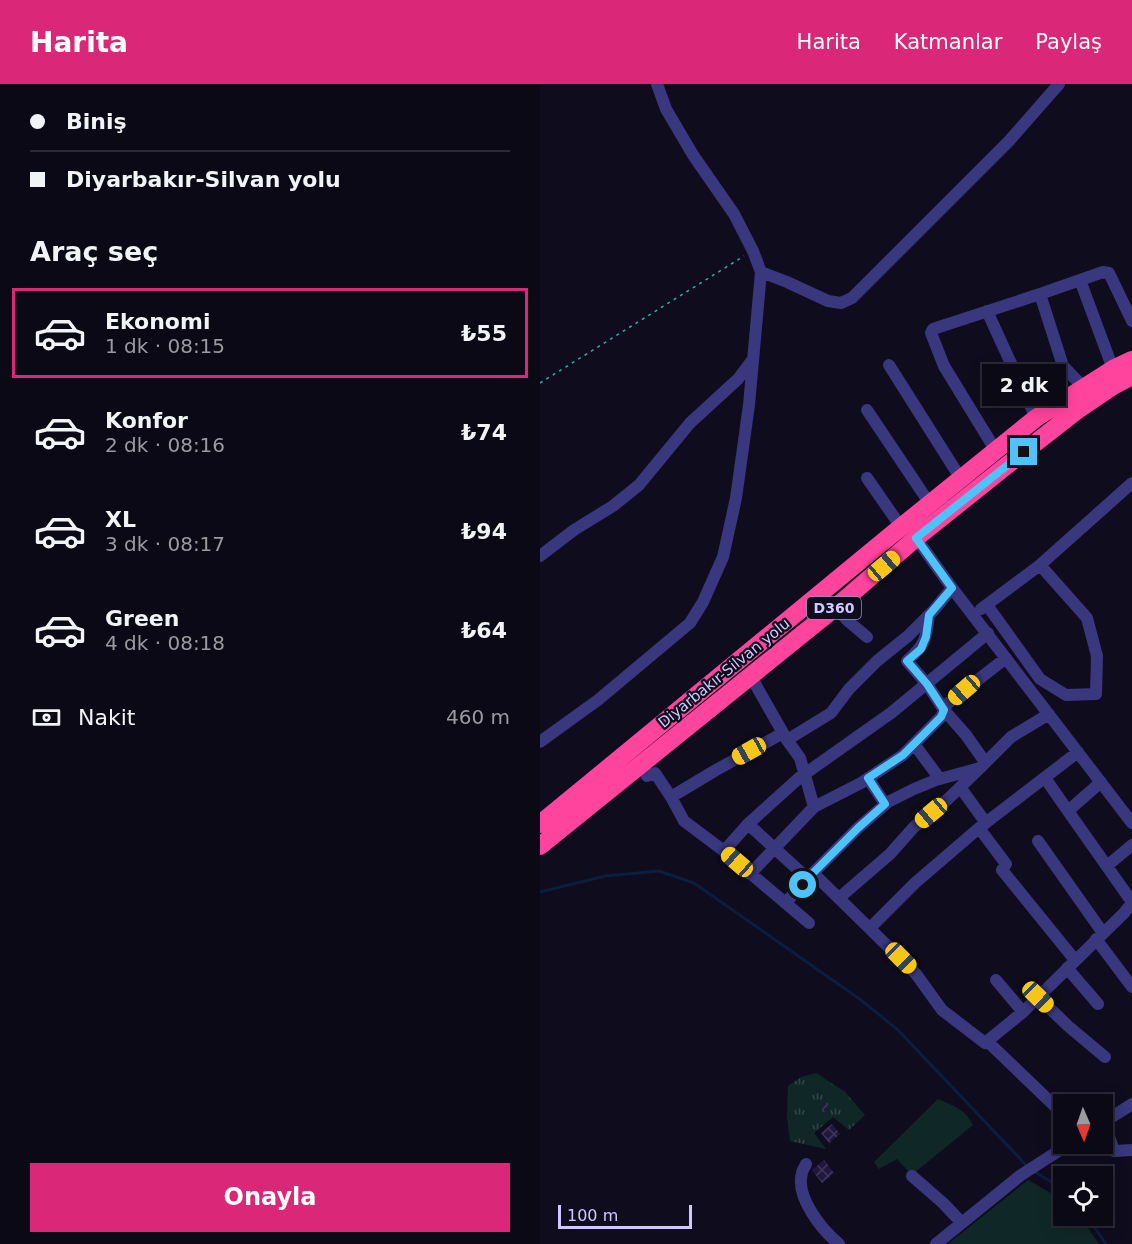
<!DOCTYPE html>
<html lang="tr">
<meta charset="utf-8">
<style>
body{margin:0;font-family:"DejaVu Sans",sans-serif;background:#191723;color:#f1f3f6;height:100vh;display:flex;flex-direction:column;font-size:22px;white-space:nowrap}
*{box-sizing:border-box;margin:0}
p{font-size:20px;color:#9a9aa1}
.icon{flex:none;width:33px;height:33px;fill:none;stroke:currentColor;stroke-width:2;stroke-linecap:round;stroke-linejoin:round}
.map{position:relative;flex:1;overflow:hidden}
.details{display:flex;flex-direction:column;background:#0b0916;width:540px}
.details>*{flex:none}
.hud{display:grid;align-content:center;height:132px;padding:0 30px;background:#0b0916}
.needle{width:39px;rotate:178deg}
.fabs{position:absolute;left:513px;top:1010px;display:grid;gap:12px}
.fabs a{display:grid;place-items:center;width:60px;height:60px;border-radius:0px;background:#0b0916;box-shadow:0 3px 15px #0003,0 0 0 2px #2b2a35;font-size:30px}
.scale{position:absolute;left:18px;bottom:15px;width:134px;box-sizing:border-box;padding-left:6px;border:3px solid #cfc9ff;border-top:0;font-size:16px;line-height:21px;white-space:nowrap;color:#cfc9ff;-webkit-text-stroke:4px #0f0c1e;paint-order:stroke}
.end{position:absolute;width:27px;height:27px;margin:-14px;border:8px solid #4fc3f7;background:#111;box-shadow:0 0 0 3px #111}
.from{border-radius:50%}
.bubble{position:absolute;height:42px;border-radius:0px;background:#0b0916;box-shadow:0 3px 15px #0003,0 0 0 2px #2b2a35;font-size:20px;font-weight:600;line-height:42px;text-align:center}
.car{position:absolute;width:18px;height:36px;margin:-18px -9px;border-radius:8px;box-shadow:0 0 4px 2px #0007;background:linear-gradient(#f5c518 24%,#345 0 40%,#f5c518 0 76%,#345 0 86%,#f5c518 0)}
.hud b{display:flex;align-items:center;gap:21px;height:57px;font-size:22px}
.hud b+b{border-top:2px solid #2b2a35}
.hud i{width:15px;height:15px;background:#f1f3f6}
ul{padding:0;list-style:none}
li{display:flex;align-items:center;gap:18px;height:90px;margin:0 12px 9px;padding:0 18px;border:3px solid transparent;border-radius:0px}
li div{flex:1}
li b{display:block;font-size:22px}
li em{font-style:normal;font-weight:600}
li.on{border-color:#db2777}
li>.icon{width:54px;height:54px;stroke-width:1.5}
h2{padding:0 30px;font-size:27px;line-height:72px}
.pay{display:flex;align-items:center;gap:15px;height:66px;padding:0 30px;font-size:22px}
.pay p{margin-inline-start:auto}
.cta{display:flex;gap:12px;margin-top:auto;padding:12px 30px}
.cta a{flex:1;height:69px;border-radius:0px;background:#db2777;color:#fff;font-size:24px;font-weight:600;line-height:69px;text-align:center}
header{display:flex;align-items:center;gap:36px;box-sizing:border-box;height:84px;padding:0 30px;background:#db2777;color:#fff}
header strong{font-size:28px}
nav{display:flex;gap:33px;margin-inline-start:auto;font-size:21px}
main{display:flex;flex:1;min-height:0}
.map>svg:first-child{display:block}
.grass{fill:url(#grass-tufts)}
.garden{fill:#0f2827}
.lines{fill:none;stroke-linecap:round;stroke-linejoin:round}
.stream{stroke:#0b1e3e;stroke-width:3}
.building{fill:url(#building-cross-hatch)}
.path{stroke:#2dafa7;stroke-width:1.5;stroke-dasharray:3 4.5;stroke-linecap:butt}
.minor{stroke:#39377d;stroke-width:12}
.highway{stroke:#ff449d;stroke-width:18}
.route{stroke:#4fc3f7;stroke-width:8}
.labels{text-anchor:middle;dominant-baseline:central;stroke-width:4.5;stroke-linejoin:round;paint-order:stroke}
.shield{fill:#0f0c1e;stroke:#9590bc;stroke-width:1.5}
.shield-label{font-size:14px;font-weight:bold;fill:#cfc9ff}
.street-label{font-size:15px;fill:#cfc9ff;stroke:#0f0c1e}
</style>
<header>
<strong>Harita</strong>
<nav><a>Harita</a><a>Katmanlar</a><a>Paylaş</a></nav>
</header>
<main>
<section class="details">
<div class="hud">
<b><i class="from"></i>Biniş</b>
<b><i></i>Diyarbakır-Silvan yolu</b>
</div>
<h2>Araç seç</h2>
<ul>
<li class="on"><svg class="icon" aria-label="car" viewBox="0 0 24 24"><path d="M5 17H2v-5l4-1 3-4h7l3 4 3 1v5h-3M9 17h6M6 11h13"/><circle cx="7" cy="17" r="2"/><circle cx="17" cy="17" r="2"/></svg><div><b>Ekonomi</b><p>1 dk · 08:15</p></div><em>₺55</em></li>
<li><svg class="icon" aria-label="car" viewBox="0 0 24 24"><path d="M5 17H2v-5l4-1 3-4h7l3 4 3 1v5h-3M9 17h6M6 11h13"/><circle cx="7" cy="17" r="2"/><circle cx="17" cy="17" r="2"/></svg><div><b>Konfor</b><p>2 dk · 08:16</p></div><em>₺74</em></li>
<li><svg class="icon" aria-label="car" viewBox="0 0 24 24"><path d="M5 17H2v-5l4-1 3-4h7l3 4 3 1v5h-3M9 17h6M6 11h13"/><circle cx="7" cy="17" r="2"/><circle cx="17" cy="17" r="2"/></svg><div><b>XL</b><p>3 dk · 08:17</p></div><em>₺94</em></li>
<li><svg class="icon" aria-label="car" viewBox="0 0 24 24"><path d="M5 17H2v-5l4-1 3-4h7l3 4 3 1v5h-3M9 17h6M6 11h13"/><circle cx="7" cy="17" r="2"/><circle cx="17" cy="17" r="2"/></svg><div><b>Green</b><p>4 dk · 08:18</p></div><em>₺64</em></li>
</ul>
<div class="pay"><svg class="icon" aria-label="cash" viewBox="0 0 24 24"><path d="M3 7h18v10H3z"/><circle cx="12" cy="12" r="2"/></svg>Nakit<p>460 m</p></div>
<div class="cta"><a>Onayla</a></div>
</section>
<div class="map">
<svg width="592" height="1160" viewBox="0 0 592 1160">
<defs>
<pattern id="grass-tufts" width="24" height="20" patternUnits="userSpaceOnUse" patternTransform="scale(1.5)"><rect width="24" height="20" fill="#0f2827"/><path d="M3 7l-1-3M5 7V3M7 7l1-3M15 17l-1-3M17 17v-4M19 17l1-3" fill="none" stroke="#314647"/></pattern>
<pattern id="building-cross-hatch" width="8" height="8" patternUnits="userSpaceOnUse" patternTransform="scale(1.5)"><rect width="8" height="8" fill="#20183f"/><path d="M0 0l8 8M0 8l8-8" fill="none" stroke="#3f385c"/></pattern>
</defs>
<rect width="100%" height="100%" fill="#0f0c1e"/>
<path class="grass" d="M276,989l29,19 20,23 -16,15 -16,-13 -19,16 12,16 -36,-8 -3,-23 1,-32 13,-9z"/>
<path class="garden" d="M398,1015c16,7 27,10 35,26l-59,48h-4l-13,-14 -18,10 -5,-7z
M488,1096l35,20 1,15h15l20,29h-151z"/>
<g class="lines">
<path class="stream" d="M0,808l65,-16 54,-5 35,12 167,117 37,30 129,136
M492,1086l32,20
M546,1131l20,29"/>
</g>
<path class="building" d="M282,1019h6v9h-6z
M292,1040l8,10 -11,9 -8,-10z
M284,1076l10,13 -12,10 -10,-13z"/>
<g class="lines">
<path class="path" d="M0,299l204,-127"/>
<path class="minor" d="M221,188l26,10 41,19 13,2 11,-5 157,-157 50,-57
M540,196l33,89
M500,210l23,72 21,22
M447,227l49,107
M349,281l72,114
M327,326l63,94
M456,367l-52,-85 -13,-33 2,-4 107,-35 63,-22 6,1 23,48
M327,394l34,49
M376,454l36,50 180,235
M0,472l34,-26 39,-24 26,-21 51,-62 48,-44 15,-20
M447,521l53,74 26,16 30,-1 1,-38 -10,-38 -47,-53
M296,523l12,14 19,16
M441,525l59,-44 92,-82
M389,531c-3,24 -3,29 -22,46l20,23 17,26 22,25 19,27
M210,591l37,65 13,18 14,49
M247,656l44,-27 18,-24 28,-28 31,-25 26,-26 18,-22
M0,658l58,-42 92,-77 13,-21 20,-45 13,-59 13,-93 12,-133 -8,-21 -19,-37 -41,-59 -27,-46 -9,-25
M374,660l26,35
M102,678l5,14 8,-3 16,24 13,24 40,30 85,72
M328,694l17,26
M505,694l23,33
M561,698l-33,29 64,91
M420,703l26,36
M131,713l45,-27 67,-37
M208,740l58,53 7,-4 45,-45 30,-26 26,-13 22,-9 44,-12 31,-31 38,-23
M439,744l27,36 -4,6 73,90
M498,757l65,92
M184,767l24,-27 51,-46 92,-65 97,-80
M567,782l25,-21
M273,789l103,101 26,36 43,33 38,-31 101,-99 8,-10
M210,790l64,-67 47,-24 42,-28 38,-38 6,-13 59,-46
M299,814l51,-44 24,-27 34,-28 31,-30
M245,819l18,-18 3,-8
M330,844l45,-45 64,-55 99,-76
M556,855l36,48
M527,884l31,36
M456,896l27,32
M498,913l30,29 37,31
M447,957l77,74
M592,1020l-28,18 10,29 18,-1
M266,1080c-1,3 -4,6 -4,9 -7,24 20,57 37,71
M372,1092l31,27 19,20
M396,1160l85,-69 50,-32"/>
<path class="highway" d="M0,740l361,-297 135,-109 77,-49 19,-9
M0,762l296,-239 80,-69 90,-72 73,-57 34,-23 19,-10"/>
</g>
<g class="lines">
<path class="route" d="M263,801l3,-8 7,-4 45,-45 27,-24 -17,-26 35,-23 38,-38 3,-7 -17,-26 -20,-23 14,-12 5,-12 3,-22 23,-27 -36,-50 108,-86"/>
</g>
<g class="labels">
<rect class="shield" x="267" y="513" width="54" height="22" rx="4.5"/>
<g class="shield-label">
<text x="294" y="524">D360</text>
</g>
<g class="street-label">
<text transform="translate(184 589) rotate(-39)">Diyarbakır-Silvan yolu</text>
</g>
</g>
</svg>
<div class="fabs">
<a><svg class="needle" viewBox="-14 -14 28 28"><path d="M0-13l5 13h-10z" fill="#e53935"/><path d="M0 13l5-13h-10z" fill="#9a9aa1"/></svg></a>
<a><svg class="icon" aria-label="locate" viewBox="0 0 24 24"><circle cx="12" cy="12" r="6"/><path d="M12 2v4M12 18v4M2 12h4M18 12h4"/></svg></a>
</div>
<div class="scale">100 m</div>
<i class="end from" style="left:263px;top:801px"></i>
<i class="end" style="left:484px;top:368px"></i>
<div class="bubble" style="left:442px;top:280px;width:84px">2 dk</div>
<i class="car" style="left:344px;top:482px;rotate:50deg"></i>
<i class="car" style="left:424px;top:606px;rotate:229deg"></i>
<i class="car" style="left:209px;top:667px;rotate:241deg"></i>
<i class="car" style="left:391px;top:729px;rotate:230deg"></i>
<i class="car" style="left:197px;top:778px;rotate:311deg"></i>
<i class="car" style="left:361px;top:874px;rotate:135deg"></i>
<i class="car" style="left:498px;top:913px;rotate:134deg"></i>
</div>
</main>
